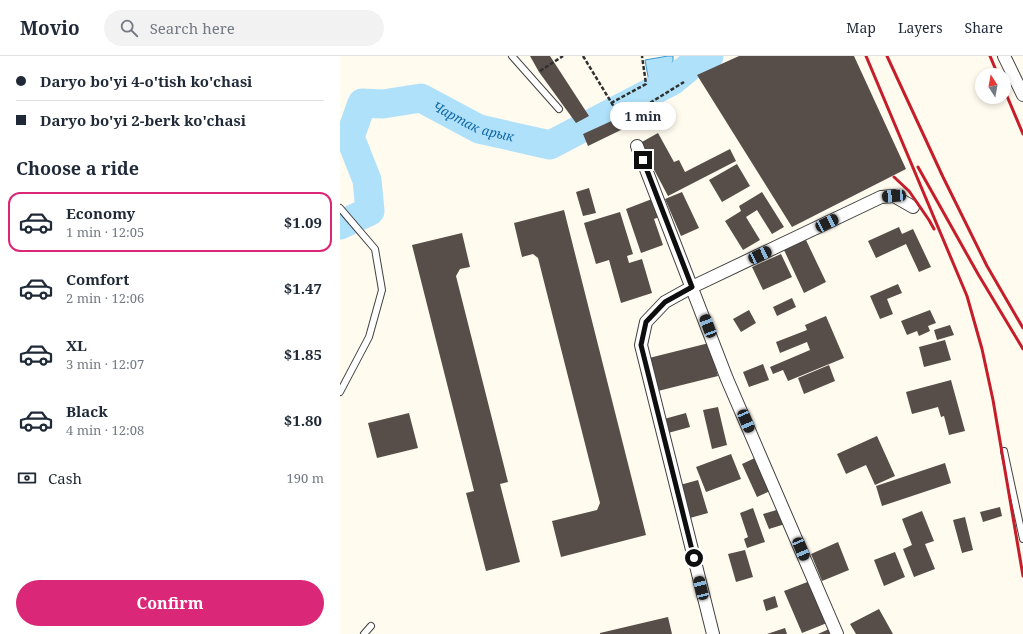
<!DOCTYPE html>
<meta charset="utf-8">
<style>
body{margin:0;font-family:"Noto Serif",serif;background:#f2f2f3;color:#1f2937;height:100vh;display:flex;flex-direction:column;font-size:15px;white-space:nowrap}
*{box-sizing:border-box;margin:0}
p{font-size:13px;color:#747a83}
.icon{flex:none;width:22px;height:22px;fill:none;stroke:currentColor;stroke-width:2;stroke-linecap:round;stroke-linejoin:round}
.map{position:relative;flex:1;overflow:hidden}
.details{display:flex;flex-direction:column;background:#fff;width:340px}
.details>*{flex:none}
.hud{display:grid;align-content:center;height:88px;padding:0 16px;background:#fff}
.needle{width:26px;rotate:349deg}
.buttons{position:absolute;left:635px;top:12px;display:grid;gap:8px}
.buttons a{display:grid;place-items:center;width:36px;height:36px;border-radius:50%;background:#fff;box-shadow:0 2px 6px #0003;font-size:20px}
.end{position:absolute;width:18px;height:18px;margin:-9px;border:5px solid #0e0e0e;background:#fff;box-shadow:0 0 0 2px #fff}
.from{border-radius:50%}
.bubble{position:absolute;height:28px;border-radius:14px;background:#fff;box-shadow:0 2px 6px #0003;font-size:13px;font-weight:700;line-height:28px;text-align:center}
.car{position:absolute;width:12px;height:24px;margin:-12px -6px;border-radius:5px;box-shadow:0 0 3px 1px #0007;background:linear-gradient(#222 24%,#8ab4d8 0 40%,#222 0 76%,#8ab4d8 0 86%,#222 0)}
.hud b{display:flex;align-items:center;gap:14px;height:38px;font-size:15px}
.hud b+b{border-top:1px solid #e0e1e3}
.hud i{width:10px;height:10px;background:#1f2937}
ul{padding:0;list-style:none}
li{display:flex;align-items:center;gap:12px;height:60px;margin:0 8px 6px;padding:0 8px;border:2px solid transparent;border-radius:12px}
li div{flex:1}
li b{display:block;font-size:15px}
li em{font-style:normal;font-weight:700}
li.current{border-color:#db2777}
li>.icon{width:36px;height:36px;stroke-width:1.5}
h2{padding:0 16px;font-size:18px;line-height:48px}
.pay{display:flex;align-items:center;gap:10px;height:44px;padding:0 16px;font-size:15px}
.pay p{margin-inline-start:auto}
.cta{display:flex;gap:8px;margin-top:auto;padding:8px 16px}
.cta a{flex:1;height:46px;border-radius:24px;background:#db2777;color:#fff;font-size:16px;font-weight:700;line-height:46px;text-align:center}
header{display:flex;align-items:center;gap:24px;box-sizing:border-box;height:56px;padding:0 20px;background:#fff;border-bottom:1px solid #e0e1e3}
header strong{font-size:19px}
nav{display:flex;gap:22px;margin-inline-start:auto;font-size:14px}
.search{width:280px;height:36px;background:#f2f2f3;display:flex;align-items:center;gap:10px;box-sizing:border-box;padding:0 14px;border-radius:22px;color:#747a83;font-size:15px}
main{display:flex;flex:1;min-height:0}
.map>svg:first-child{display:block}
.water{fill:#b0e1fa;stroke:#339ad5}
.lines{fill:none;stroke-linecap:round;stroke-linejoin:round}
.river{stroke:#b0e1fa;stroke-width:29}
.building{fill:#574e49}
.lane-casing{stroke:#414141;stroke-width:8}
.street-casing{stroke:#414141;stroke-width:14}
.path{stroke:#303030;stroke-width:2.5;stroke-dasharray:4 2;stroke-linecap:butt}
.lane{stroke:#fff;stroke-width:6}
.street{stroke:#fff;stroke-width:12}
.rail{stroke:#c61d2b;stroke-width:3}
.route{stroke:#0e0e0e;stroke-width:5}
.labels{text-anchor:middle;dominant-baseline:central;stroke-width:4;stroke-linejoin:round;paint-order:stroke}
.water-label{font-size:13px;font-style:italic;fill:#0f6aa7;stroke:#fff}
</style>
<header>
<strong>Movio</strong>
<div class="search"><svg class="icon" aria-label="search" viewBox="0 0 24 24"><circle cx="10" cy="10" r="6"/><path d="M15 15l6 6"/></svg>Search here</div>
<nav><a>Map</a><a>Layers</a><a>Share</a></nav>
</header>
<main>
<section class="details">
<div class="hud">
<b><i class="from"></i>Daryo bo'yi 4-o'tish ko'chasi</b>
<b><i></i>Daryo bo'yi 2-berk ko'chasi</b>
</div>
<h2>Choose a ride</h2>
<ul>
<li class="current"><svg class="icon" aria-label="car" viewBox="0 0 24 24"><path d="M5 17H2v-5l4-1 3-4h7l3 4 3 1v5h-3M9 17h6M6 11h13"/><circle cx="7" cy="17" r="2"/><circle cx="17" cy="17" r="2"/></svg><div><b>Economy</b><p>1 min · 12:05</p></div><em>$1.09</em></li>
<li><svg class="icon" aria-label="car" viewBox="0 0 24 24"><path d="M5 17H2v-5l4-1 3-4h7l3 4 3 1v5h-3M9 17h6M6 11h13"/><circle cx="7" cy="17" r="2"/><circle cx="17" cy="17" r="2"/></svg><div><b>Comfort</b><p>2 min · 12:06</p></div><em>$1.47</em></li>
<li><svg class="icon" aria-label="car" viewBox="0 0 24 24"><path d="M5 17H2v-5l4-1 3-4h7l3 4 3 1v5h-3M9 17h6M6 11h13"/><circle cx="7" cy="17" r="2"/><circle cx="17" cy="17" r="2"/></svg><div><b>XL</b><p>3 min · 12:07</p></div><em>$1.85</em></li>
<li><svg class="icon" aria-label="car" viewBox="0 0 24 24"><path d="M5 17H2v-5l4-1 3-4h7l3 4 3 1v5h-3M9 17h6M6 11h13"/><circle cx="7" cy="17" r="2"/><circle cx="17" cy="17" r="2"/></svg><div><b>Black</b><p>4 min · 12:08</p></div><em>$1.80</em></li>
</ul>
<div class="pay"><svg class="icon" aria-label="cash" viewBox="0 0 24 24"><path d="M3 7h18v10H3z"/><circle cx="12" cy="12" r="2"/></svg>Cash<p>190 m</p></div>
<div class="cta"><a>Confirm</a></div>
</section>
<div class="map">
<svg width="683" height="578" viewBox="0 0 683 578">
<rect width="100%" height="100%" fill="#fffbef"/>
<path class="water" d="M328,0h5v5l-8,14 -16,7 -4,-22z"/>
<g class="lines">
<path class="river" id="s1" d="M0,169l30,-14 -3,-31 -17,-43 12,-34 21,1 38,-6 58,31 71,16 122,-64 22,-18 15,-7"/>
</g>
<path class="building" d="M190,0h20l39,60 -13,7 -37,-51z
M399,0h115l52,113 -114,58 -95,-152z
M278,62l5,11 -35,17 -5,-12z
M318,77l16,29 5,-2 6,12 45,-23 6,12 -68,35 -28,-53z
M397,108l13,22 -28,16 -13,-22z
M249,132l7,25 -13,3 -7,-24z
M342,136l17,36 -18,8 -16,-37z
M422,136l22,35 -12,7 -15,-24 -11,7 14,23 -17,10 -18,-29 16,-10 -2,-5z
M312,143l7,18 -5,2 9,26 -22,8 -15,-44z
M224,154l82,325 -85,22 -9,-36 45,-11 3,-7 -62,-245 -5,-4 -11,3 -8,-34z
M280,156l13,42 -6,2 2,7 13,-4 10,34 -31,10 -12,-43 -13,4 -12,-41z
M559,171l3,7 11,-5 18,38 -12,5 -13,-28 -30,14 -8,-17z
M122,177l8,34 -10,2 -4,7 52,206 -8,2 20,78 -34,9 -20,-78 8,-2 -62,-246z
M466,184l20,42 -22,11 -20,-43z
M441,198l11,23 -29,13 -11,-23z
M558,228l4,9 -15,6 6,15 -13,5 -10,-23z
M452,242l4,9 -19,9 -4,-9z
M409,254l7,13 -15,9 -8,-13z
M590,254l6,13 -8,3 2,5 -11,5 -2,-5 -10,4 -6,-14z
M486,260l18,42 -56,23 -5,-11 -10,4 -3,-7 40,-17 -3,-8 -27,11 -4,-11 31,-12 -2,-5z
M610,269l4,10 -17,5 -3,-10z
M605,284l6,20 -27,7 -5,-20z
M369,287l9,33 -60,15 -9,-33z
M423,308l6,16 -20,7 -6,-15z
M489,309l6,16 -31,13 -6,-16z
M611,324l14,51 -16,4 -5,-19 -3,1 -3,-10 -26,7 -6,-22z
M378,351l9,38 -15,4 -9,-39z
M69,357l9,35 -41,10 -9,-35z
M346,357l4,14 -22,6 -4,-14z
M537,380l18,40 -20,9 -9,-20 -20,9 -9,-20z
M391,398l10,25 -35,13 -10,-25z
M417,401l15,33 -15,7 -15,-33z
M605,407l6,20 -69,23 -6,-20z
M358,424l10,33 -18,5 -10,-33z
M660,451l2,9 -19,6 -3,-10z
M413,452l12,34 -18,6 -3,-9 4,-2 -8,-24z
M440,453l5,15 -16,5 -6,-15z
M582,455l12,30 -9,3 10,25 -21,8 -11,-28 9,-4 -10,-26z
M625,461l8,33 -11,3 -9,-33z
M498,486l11,28 -27,11 -11,-27z
M405,494l8,27 -17,5 -8,-28z
M555,496l10,25 -21,9 -10,-26z
M470,525l17,42 -25,10 -18,-42z
M435,540l3,11 -12,4 -3,-11z
M539,553l14,25h-37l-6,-10z
M328,561l4,17h-72v-1z
M445,572l2,6h-20z
M489,573l2,5h-13z"/>
<g class="lines">
<g class="lane-casing">
<path id="lane" d="M172,0l47,53
M0,152l35,41 7,41 -13,47 -29,55
M664,395l19,88
M24,578l7,-8"/>
</g>
<g class="street-casing">
<path id="street" d="M664,0l19,39
M297,90l90,233 110,255
M373,578l-72,-289 5,-23 19,-20 27,-15 189,-90 13,-1 19,11"/>
</g>
<path class="path" d="M243,0l39,64 62,-38
M200,15l23,-15
M271,47l35,-19 -4,-28"/>
<use href="#lane" class="lane"/>
<use href="#street" class="street"/>
<path class="rail" d="M526,0l101,240 15,53 11,51 30,176
M547,0l56,121 44,89 36,62
M650,0l8,19
M664,33l19,45
M578,111l60,107 45,75
M554,121l15,14 20,29 5,9"/>
</g>
<g class="lines">
<path class="route" d="M303,104l49,127 -27,15 -19,20 -5,23 53,213"/>
</g>
<g class="labels">
<g class="water-label">
<text stroke="none"><textPath href="#s1" startOffset="264">Чартак арык</textPath></text>
</g>
</g>
</svg>
<div class="buttons">
<a><svg class="needle" viewBox="-14 -14 28 28"><path d="M0-13l5 13h-10z" fill="#e53935"/><path d="M0 13l5-13h-10z" fill="#747a83"/></svg></a>
</div>
<i class="end from" style="left:354px;top:502px"></i>
<i class="end" style="left:303px;top:104px"></i>
<div class="bubble" style="left:270px;top:46px;width:66px">1 min</div>
<i class="car" style="left:554px;top:140px;rotate:266deg"></i>
<i class="car" style="left:487px;top:167px;rotate:64deg"></i>
<i class="car" style="left:420px;top:199px;rotate:65deg"></i>
<i class="car" style="left:368px;top:270px;rotate:339deg"></i>
<i class="car" style="left:406px;top:365px;rotate:157deg"></i>
<i class="car" style="left:461px;top:493px;rotate:157deg"></i>
<i class="car" style="left:361px;top:532px;rotate:346deg"></i>
</div>
</main>
